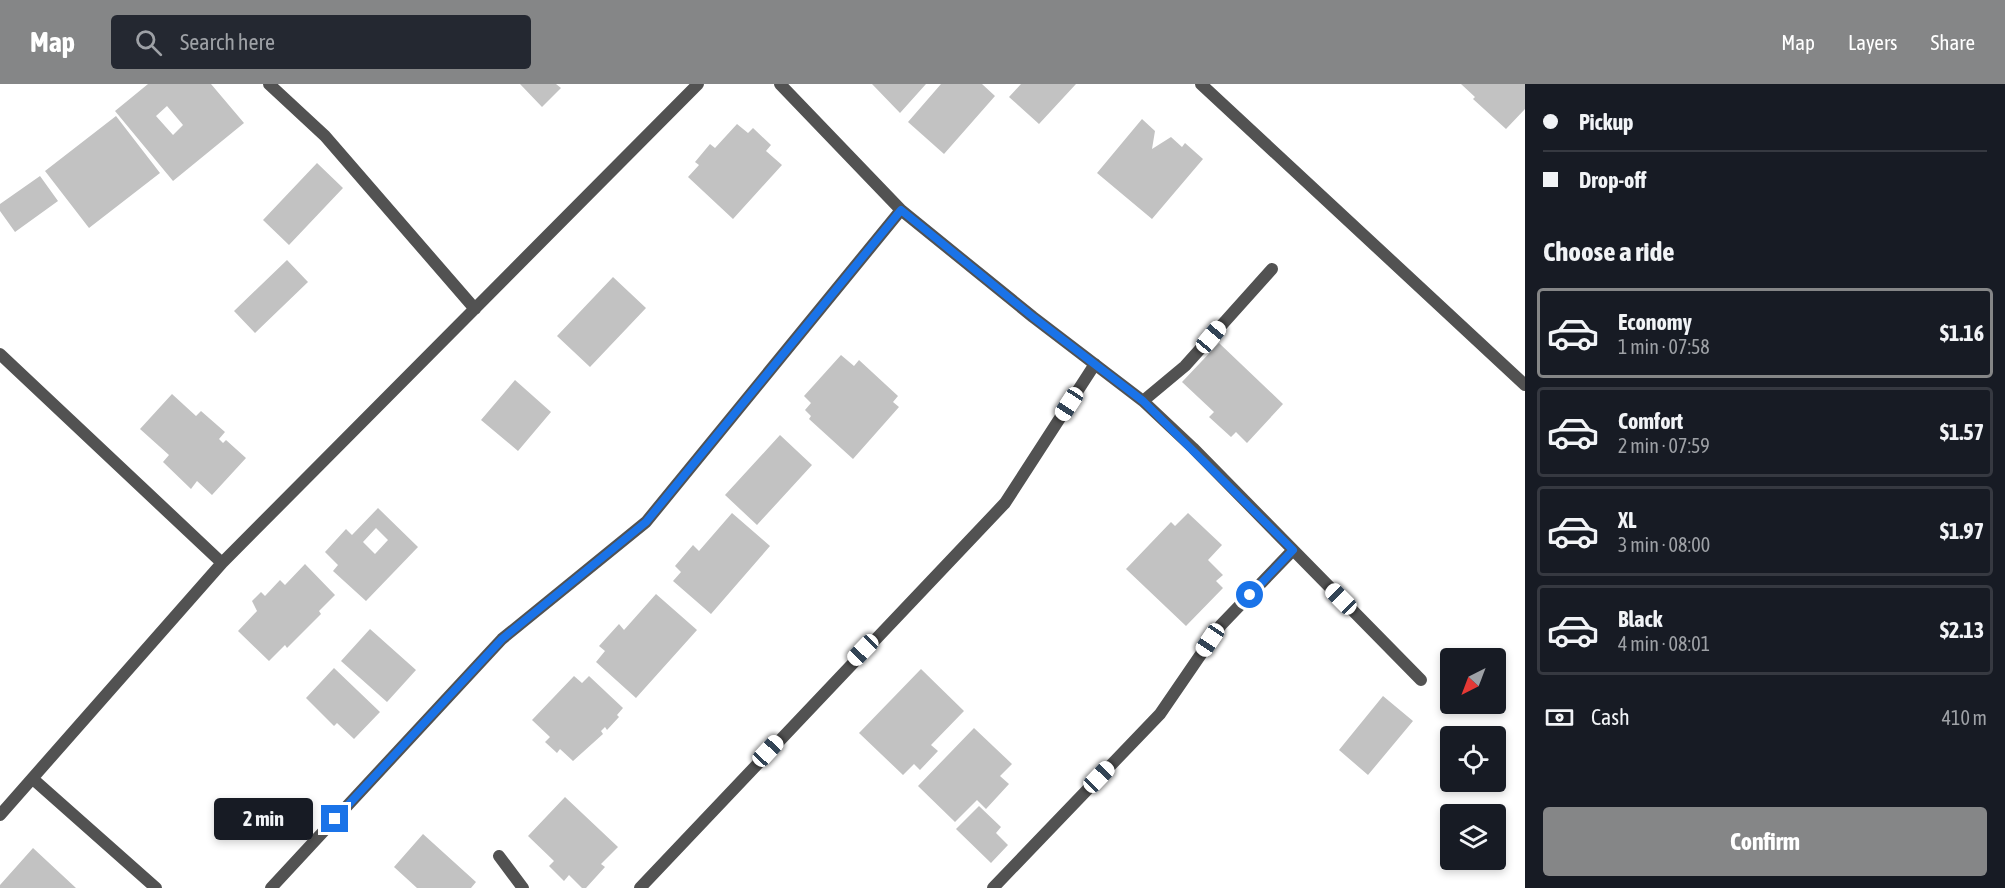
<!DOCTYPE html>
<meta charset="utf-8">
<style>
body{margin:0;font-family:"Asap Condensed",sans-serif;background:#242831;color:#f1f3f6;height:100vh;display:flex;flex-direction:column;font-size:22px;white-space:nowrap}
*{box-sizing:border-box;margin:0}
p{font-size:20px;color:#9ea1a6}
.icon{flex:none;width:33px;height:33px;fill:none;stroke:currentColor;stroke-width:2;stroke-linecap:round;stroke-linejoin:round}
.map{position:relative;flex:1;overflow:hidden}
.details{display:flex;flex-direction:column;background:#171b24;width:480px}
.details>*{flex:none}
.banner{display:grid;align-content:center;height:132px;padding:0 18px;background:#171b24}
.needle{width:39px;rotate:222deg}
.fabs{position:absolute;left:1440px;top:564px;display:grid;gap:12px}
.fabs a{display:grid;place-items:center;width:66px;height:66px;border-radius:6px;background:#171b24;box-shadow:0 3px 9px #0003;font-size:30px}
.end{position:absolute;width:27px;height:27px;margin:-14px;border:8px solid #1a73e8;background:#fff;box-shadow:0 0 0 3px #fff}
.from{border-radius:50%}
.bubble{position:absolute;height:42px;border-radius:6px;background:#171b24;box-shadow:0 3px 9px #0003;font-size:20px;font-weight:700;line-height:42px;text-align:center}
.car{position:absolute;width:18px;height:36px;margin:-18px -9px;border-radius:8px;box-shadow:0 0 4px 2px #0007;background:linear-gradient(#fff 24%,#345 0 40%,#fff 0 76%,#345 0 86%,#fff 0)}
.banner b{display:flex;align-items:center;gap:21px;height:57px;font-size:22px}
.banner b+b{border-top:2px solid #363941}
.banner i{width:15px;height:15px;background:#f1f3f6}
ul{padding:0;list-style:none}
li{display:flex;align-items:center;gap:18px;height:90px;margin:0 12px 9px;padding:0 6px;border:3px solid #363941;border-radius:6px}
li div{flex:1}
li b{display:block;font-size:22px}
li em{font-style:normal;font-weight:700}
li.on{border-color:#858687}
li>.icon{width:54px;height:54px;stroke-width:1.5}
h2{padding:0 18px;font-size:27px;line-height:72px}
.pay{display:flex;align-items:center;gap:15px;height:66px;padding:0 18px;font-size:22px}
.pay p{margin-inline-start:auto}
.primary-button{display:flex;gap:12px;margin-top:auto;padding:12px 18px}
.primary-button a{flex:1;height:69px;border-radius:6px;background:#858687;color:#fff;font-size:24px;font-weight:700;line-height:69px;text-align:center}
header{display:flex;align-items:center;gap:36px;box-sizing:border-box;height:84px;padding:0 30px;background:#858687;color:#fff}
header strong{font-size:28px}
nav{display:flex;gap:33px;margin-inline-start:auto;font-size:21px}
.search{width:420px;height:54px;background:#242831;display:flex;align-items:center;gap:15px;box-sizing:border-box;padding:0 21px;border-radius:6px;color:#9ea1a6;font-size:22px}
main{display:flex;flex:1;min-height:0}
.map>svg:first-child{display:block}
.building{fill:#c2c2c2;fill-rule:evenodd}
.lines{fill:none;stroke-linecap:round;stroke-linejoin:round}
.minor{stroke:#525252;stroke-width:12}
.route{stroke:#1a73e8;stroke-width:8}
</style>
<header>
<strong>Map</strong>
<div class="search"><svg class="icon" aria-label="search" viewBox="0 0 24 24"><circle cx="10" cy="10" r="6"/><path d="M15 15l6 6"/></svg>Search here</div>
<nav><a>Map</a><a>Layers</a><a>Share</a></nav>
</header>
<main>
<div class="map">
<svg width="1525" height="804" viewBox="0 0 1525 804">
<rect width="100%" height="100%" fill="#fff"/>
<path class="building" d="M148,0h63l33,39 -71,58 -58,-70zM167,22l16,19 -10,10 -17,-19z
M520,0h36l5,4 -19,19z
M872,0h54l-26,29z
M941,0h41l13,12 -51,58 -36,-32z
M1021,0h55l-37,40 -30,-27z
M1461,0h64v25l-19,20 -33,-30 2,-2z
M116,32l44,57 -71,55 -44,-57z
M1142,35l13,12 -3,18 19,-12 11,10 3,-4 18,16 -51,60 -55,-46z
M737,40l11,9 5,-5 18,17 -5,6 16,14 -49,54 -45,-42 11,-12 -4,-3 15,-18 5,4z
M317,79l26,25 -54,57 -26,-25z
M40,92l18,25 -43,31 -15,-21v-7z
M287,176l21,22 -53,51 -21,-22z
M613,193l33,31 -56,59 -33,-31z
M1219,259l64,61 -36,39 -11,-11 -5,5 -22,-20 5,-5 -32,-30z
M841,271l13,11 5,-6 39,36 -5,6 6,5 -46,52 -44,-40 2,-3 -6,-6 6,-7 -7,-7z
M515,296l36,32 -33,39 -37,-31z
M172,310l24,22 5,-5 24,21 -6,7 4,4 3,-3 20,18 -34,37 -15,-14 -6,8 -28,-27 6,-7 -29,-26z
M780,351l32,30 -55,60 -32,-30z
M378,424l40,39 -52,54 -33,-30 5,-6 -13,-13 21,-23 6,6zM376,444l12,12 -13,14 -12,-12z
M732,429l38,33 -59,68 -38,-33 8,-9 -6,-6 18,-21 6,6z
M1188,429l34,32 -14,15 15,15 -7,6 7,7 -37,38 -60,-57 45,-47 4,4z
M305,480l30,31 -16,16 2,3 -34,34 -2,-3 -16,16 -31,-30 19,-20 -5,-10 9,-9 4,4 15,-16 5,5z
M656,510l41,36 -61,68 -40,-36 9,-11 -6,-5 20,-22 5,6z
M370,545l46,41 -29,32 -46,-41z
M334,584l46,44 -26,27 -17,-16 -3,3 -28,-28z
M921,585l43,42 -33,34 7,6 -18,19 -6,-6 -11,11 -44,-42z
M574,592l8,7 7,-7 34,32 -6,7 2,2 -12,13 -2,-3 -4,4 2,3 -30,27 -13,-12 -3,4 -12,-11 5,-5 -18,-17z
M1383,612l30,25 -45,54 -29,-25z
M974,644l38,36 -12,12 9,8 -23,25 -9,-9 -22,22 -37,-36z
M565,713l53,50 -17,17 4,3 -19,21h-4l-13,-13 -5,6 -15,-15 5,-5 -26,-25z
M979,722l22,21 -5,6 12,12 -17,18 -35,-34z
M423,750l53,48 -5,6h-54l-23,-21z
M33,764l43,40h-76v-3z"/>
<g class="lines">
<path class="minor" d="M269,0l56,52 150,173
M780,0l121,126 132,107 110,84 50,47 228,232
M1201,0l324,301
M0,270l222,209
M1143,317l42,-35 87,-97
M33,695l123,109
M0,731l222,-252 476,-479
M499,772l24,32
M271,804l231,-249 144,-117 255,-312
M640,804l365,-385 90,-139
M993,804l167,-174 61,-89 72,-75"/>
</g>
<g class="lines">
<path class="route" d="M335,735l167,-180 144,-117 255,-312 132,107 110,84 150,149 -43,45"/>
</g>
</svg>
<div class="fabs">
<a><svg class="needle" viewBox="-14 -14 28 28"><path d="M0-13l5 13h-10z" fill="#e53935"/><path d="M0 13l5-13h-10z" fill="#9ea1a6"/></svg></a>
<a><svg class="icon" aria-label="locate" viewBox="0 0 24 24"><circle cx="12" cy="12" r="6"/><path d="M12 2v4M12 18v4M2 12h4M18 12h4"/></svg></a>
<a><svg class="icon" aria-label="layers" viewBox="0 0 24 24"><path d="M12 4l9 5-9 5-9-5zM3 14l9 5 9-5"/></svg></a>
</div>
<i class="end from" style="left:1250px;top:511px"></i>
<i class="end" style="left:335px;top:735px"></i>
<div class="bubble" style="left:214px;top:714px;width:99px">2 min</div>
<i class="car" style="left:1211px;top:253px;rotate:40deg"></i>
<i class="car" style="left:1069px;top:320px;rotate:213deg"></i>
<i class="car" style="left:1341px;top:515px;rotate:315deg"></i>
<i class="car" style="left:1210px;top:556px;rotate:214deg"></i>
<i class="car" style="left:863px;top:566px;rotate:224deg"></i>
<i class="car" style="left:768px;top:667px;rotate:43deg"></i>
<i class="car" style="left:1099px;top:693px;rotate:44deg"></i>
</div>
<section class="details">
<div class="banner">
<b><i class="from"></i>Pickup</b>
<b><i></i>Drop-off</b>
</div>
<h2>Choose a ride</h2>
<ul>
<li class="on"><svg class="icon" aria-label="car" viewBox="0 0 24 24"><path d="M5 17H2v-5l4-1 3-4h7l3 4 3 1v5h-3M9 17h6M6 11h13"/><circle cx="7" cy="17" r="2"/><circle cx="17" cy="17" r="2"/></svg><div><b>Economy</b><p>1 min · 07:58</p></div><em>$1.16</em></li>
<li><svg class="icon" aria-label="car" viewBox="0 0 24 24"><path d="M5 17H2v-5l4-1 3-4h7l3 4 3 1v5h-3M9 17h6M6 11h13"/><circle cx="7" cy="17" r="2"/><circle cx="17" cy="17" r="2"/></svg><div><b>Comfort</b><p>2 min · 07:59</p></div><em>$1.57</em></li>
<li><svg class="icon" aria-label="car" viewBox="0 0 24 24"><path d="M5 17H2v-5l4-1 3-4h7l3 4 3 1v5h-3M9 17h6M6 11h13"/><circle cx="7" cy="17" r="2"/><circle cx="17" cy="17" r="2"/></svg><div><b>XL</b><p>3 min · 08:00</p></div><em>$1.97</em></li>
<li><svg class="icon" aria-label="car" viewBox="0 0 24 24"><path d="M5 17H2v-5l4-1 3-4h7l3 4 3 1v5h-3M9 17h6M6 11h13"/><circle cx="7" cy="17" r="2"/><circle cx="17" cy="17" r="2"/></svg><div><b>Black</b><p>4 min · 08:01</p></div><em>$2.13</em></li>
</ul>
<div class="pay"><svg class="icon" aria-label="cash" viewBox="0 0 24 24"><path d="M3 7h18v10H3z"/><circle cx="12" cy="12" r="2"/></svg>Cash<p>410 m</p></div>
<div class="primary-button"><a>Confirm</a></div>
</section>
</main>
